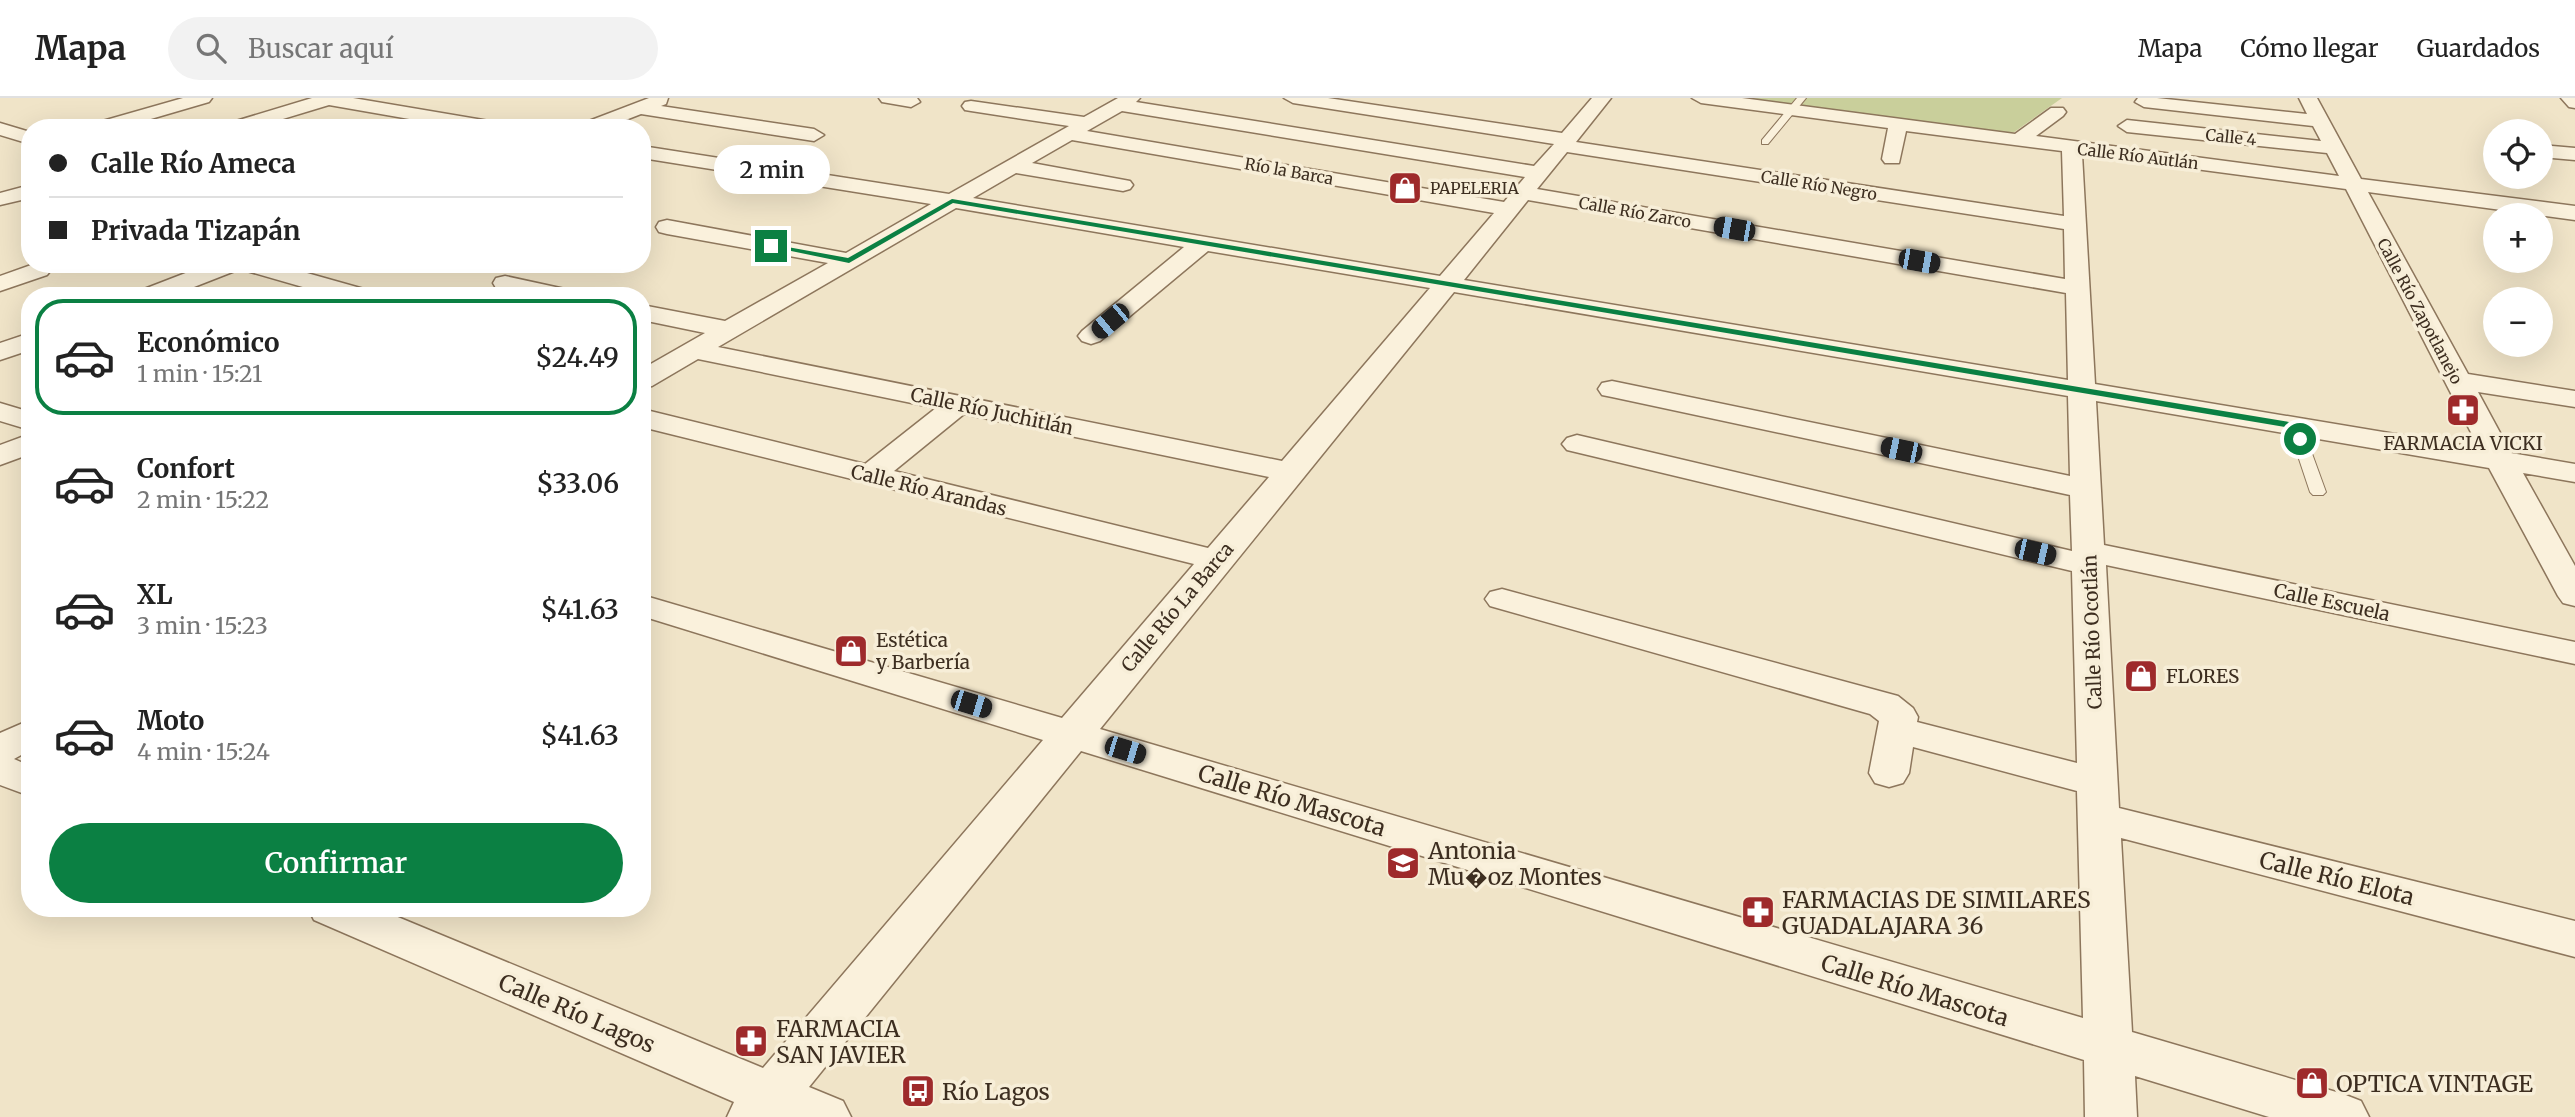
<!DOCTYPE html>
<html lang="es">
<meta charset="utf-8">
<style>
body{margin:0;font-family:Merriweather,serif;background:#f2f2f2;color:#222;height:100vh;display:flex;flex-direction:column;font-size:26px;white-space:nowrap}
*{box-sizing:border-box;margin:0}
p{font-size:23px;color:#767676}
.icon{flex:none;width:38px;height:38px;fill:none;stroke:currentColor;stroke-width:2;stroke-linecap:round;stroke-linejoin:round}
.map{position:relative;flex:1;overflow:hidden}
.drawer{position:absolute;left:21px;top:189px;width:630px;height:630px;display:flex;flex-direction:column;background:#fff;border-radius:28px;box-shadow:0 7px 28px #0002}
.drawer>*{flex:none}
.hud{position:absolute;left:21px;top:21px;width:630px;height:154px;border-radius:28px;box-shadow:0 7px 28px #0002;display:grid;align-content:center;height:154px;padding:0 28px;background:#fff}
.controls{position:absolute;left:2483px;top:21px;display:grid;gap:14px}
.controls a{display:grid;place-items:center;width:70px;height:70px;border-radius:50%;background:#fff;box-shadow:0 7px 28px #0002;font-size:35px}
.end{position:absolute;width:32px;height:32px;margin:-16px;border:9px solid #0b8043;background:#fff;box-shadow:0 0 0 4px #fff}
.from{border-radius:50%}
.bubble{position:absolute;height:49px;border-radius:24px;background:#fff;box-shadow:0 7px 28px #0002;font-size:23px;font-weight:600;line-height:49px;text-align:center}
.car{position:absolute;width:21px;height:42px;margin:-21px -10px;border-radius:9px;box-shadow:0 0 5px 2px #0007;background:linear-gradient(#222 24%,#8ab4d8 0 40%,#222 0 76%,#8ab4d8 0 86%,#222 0)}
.hud b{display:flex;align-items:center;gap:24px;height:66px;font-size:26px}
.hud b+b{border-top:2px solid #e0e0e0}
.hud i{width:18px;height:18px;background:#222}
ul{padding:12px 0 0;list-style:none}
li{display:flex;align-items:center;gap:21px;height:116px;margin:0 14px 10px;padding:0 14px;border:4px solid transparent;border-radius:28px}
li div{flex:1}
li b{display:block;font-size:26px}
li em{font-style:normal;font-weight:600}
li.selected{border-color:#0b8043}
li>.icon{width:63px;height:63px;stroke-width:1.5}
.primary-button{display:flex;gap:14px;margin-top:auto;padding:14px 28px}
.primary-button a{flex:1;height:80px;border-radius:42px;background:#0b8043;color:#fff;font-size:28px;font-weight:600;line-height:80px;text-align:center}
header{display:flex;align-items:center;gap:42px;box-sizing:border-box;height:98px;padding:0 35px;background:#fff;border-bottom:2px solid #e0e0e0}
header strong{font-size:33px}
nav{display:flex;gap:38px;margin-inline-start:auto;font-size:24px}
.search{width:490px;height:63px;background:#f2f2f2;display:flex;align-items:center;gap:18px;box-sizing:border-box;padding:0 24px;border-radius:38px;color:#767676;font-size:26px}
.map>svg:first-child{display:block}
.green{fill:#c9cf9b}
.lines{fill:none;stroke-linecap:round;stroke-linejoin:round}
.lane-casing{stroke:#8d765c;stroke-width:2}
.street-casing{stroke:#8d765c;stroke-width:3}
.lane{fill:#faf1dc;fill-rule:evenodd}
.street{fill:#faf1dc;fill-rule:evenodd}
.route{fill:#0b8043}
.labels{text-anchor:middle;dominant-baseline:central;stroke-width:7;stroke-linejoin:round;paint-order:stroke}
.far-street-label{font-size:16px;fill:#3d2e20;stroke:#f7eed8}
.far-poi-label{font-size:16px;fill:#3d2e20;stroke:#f7eed8;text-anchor:start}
.street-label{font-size:19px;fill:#3d2e20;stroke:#f7eed8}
.poi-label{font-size:19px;fill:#3d2e20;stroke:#f7eed8;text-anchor:start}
.near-street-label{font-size:23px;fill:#3d2e20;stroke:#f7eed8}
.near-poi-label{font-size:23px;fill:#3d2e20;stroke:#f7eed8;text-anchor:start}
</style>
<header>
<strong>Mapa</strong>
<div class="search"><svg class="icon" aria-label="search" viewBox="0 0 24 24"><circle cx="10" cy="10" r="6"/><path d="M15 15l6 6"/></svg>Buscar aquí</div>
<nav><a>Mapa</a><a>Cómo llegar</a><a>Guardados</a></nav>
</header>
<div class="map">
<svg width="2575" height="1019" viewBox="0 0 2575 1019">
<rect width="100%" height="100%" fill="#f0e4c8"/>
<path class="green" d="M1734,0h328l-52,37z"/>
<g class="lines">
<g class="lane-casing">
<path id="lane" d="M1797,0h9l-38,46h-6v-4z
M2295,324l7,4 24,66 -3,3h-10l-3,-3 -22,-66z"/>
</g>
<g class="street-casing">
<path id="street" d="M183,0h29l-3,4 -89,26h-30l2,-4z
M312,0h41l142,24 9,6h-43l-132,-23 -76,23h-29l2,-4z
M649,0h19l-2,6 -5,2 153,23 10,6 -10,6 -173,-27 -36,14h-26l2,-4z
M879,0h38l3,4 -9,5 -29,-5z
M1118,0h22l-4,4 398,64 20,-22 -261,-41 -9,-5h44l234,35 30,-35h19l-35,44 488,74 -2,-65 -156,-20 -7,32h-14l-3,-4 6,-31 -187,-25 -9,-5h50l273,36 36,-26h12l3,4 -3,4 -27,20 303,40 -12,-23 -200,-21 -9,-6 9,-6 194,21 -8,-15 -169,-19 -9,-5 3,-4h19l150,16 -8,-16h18l44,81 214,27v14l-207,-28 100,182 107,17v16l-97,-15 33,61 64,11v18l-52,-9 52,93v40l-12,-3 -5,-7 -69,-128 -393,-67 8,144 471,97v22l-469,-99 13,243 456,113v36l-454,-119 11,194 211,62 18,7 8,16h-100l-134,-41 2,41h-52l-1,-57 -1003,-309 -272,336 34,14 8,16h-124l7,-15 -420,-182 -6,-12h68l387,160 280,-328 -401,-124v-21l420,123 132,-154 -552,-137v-18l223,55 71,-56 -238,-49 -46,27 -10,2v-19l63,-36 -63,-13v-15l83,16 103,-58 -161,-29 -8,-2 -3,-5 3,-5 8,-2 179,33 85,-49 -289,-46v-12l307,48 120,-68 -98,-15 -6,-1 -3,-4 3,-4 6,-1 113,16zM1122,13l403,66 -21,25 -417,-71zM1072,42l422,73 -54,63 -467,-78 43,-25 107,18 7,-2 3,-4 -3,-4 -98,-18zM1567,54l497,77 1,50 -528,-90zM2082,56l264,35 133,259 -384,-64zM1528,102l538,93 2,87 -604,-100zM956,110l228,39 -102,84 -4,5 4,5 9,3 9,-3 108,-90 222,37 -148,173 -564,-114zM1454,194l614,104 2,80 -458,-95 -10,2 -4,6 4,6 10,2 458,98 2,56 -495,-116 -10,3 -5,6 5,6 505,121 5,192 -160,-41 1,-5 -5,-9 -15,-12 -396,-107 -12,3 -5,7 5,7 380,108 9,7 -10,52 6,10 14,4 14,-4 6,-10 4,-26 164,44 6,227 -983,-289zM964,316l305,63 -61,71 -314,-77z
M2561,0h14v10l-6,-1z
M0,25l30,9v12l-30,-9z
M2541,47l34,3v12l-34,-3z
M30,87v13l-30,7v-12z
M34,166l13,1 4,5 -4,5 -47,16v-15z
M209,166h66l96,27 3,5h-40l-94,-27 -69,27h-35l3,-5z
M505,178l69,15 3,5h-47l-34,-8 -3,-5 3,-5z
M30,235v17l-30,10v-17z
M0,305l30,9v18l-30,-9z
M30,336v20l-30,11v-20z
M30,622v30l-16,9 16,7v30l-30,-11v-52z"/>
</g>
<use href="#lane" class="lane"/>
<use href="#street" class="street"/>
</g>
<path class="route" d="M952,101l1343,224 5,3 5,13 -8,2 -6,-13 -1338,-225 -104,60 -82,-17 4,-2 77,14z"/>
<defs>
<g id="shop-square" transform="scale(1.75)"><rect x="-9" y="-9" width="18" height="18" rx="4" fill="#9e2a2b" stroke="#f7eed8"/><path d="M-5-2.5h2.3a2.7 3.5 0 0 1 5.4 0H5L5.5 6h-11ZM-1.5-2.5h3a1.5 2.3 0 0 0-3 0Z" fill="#fff"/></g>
<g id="pharmacy-square" transform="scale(1.75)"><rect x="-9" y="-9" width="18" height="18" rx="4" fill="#9e2a2b" stroke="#f7eed8"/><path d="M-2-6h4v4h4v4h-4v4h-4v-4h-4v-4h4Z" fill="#fff"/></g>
<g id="school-square" transform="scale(1.75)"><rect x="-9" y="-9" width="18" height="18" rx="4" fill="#9e2a2b" stroke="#f7eed8"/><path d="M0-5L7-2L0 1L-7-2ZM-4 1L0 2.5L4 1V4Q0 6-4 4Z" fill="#fff"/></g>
<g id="bus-square" transform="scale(1.75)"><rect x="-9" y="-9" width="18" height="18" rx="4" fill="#9e2a2b" stroke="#f7eed8"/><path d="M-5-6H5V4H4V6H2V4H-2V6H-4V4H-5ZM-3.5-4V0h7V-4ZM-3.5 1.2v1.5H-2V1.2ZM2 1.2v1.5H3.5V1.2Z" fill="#fff"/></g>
</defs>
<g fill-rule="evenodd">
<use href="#shop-square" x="1405" y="90"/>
<use href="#pharmacy-square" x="2463" y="312"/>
<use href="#shop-square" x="851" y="553"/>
<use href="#shop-square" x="2141" y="578"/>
<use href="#school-square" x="1403" y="765"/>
<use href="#pharmacy-square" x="1758" y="814"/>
<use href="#pharmacy-square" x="751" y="943"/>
<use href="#shop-square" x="2312" y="985"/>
<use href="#bus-square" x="918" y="993"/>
</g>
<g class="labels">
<g class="far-street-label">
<text transform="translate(2231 39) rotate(6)">Calle 4</text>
<text transform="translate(2138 58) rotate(7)">Calle Río Autlán</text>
<text transform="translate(1289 73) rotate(10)">Río la Barca</text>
<text transform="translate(1819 87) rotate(9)">Calle Río Negro</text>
<text transform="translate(1635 114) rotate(10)">Calle Río Zarco</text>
<text transform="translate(2420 213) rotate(62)">Calle Río Zapotlanejo</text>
</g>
<g class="far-poi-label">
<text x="1430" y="90">PAPELERIA</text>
</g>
<g class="street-label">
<text transform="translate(992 313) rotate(12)">Calle Río Juchitlán</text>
<text transform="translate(929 392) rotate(14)">Calle Río Arandas</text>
<text transform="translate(2332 504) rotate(12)">Calle Escuela</text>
<text transform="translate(1177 509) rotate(-50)">Calle Río La Barca</text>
<text transform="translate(2092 534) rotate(-92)">Calle Río Ocotlán</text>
</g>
<g class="poi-label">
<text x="2463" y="345" text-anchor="middle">FARMACIA VICKI</text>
<text x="876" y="542">Estética<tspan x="876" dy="22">y Barbería</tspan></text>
<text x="2166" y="578">FLORES</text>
</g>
<g class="near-street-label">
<text transform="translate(1292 702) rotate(17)">Calle Río Mascota</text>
<text transform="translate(2337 780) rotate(14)">Calle Río Elota</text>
<text transform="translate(1915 892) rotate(17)">Calle Río Mascota</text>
<text transform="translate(577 915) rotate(23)">Calle Río Lagos</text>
</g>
<g class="near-poi-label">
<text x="1428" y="752">Antonia<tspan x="1428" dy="26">Mu�oz Montes</tspan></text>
<text x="1782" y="801">FARMACIAS DE SIMILARES<tspan x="1782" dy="26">GUADALAJARA 36</tspan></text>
<text x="776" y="930">FARMACIA<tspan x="776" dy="26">SAN JAVIER</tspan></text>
<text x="2336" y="985">OPTICA VINTAGE</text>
<text x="942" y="993">Río Lagos</text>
</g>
</g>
</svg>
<div class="controls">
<a><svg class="icon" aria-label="locate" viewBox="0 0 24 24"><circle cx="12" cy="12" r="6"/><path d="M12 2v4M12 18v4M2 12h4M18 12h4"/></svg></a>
<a>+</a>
<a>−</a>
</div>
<i class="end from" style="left:2300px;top:341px"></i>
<i class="end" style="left:771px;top:148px"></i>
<div class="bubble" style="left:714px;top:47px;width:116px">2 min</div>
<i class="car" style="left:1734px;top:131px;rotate:280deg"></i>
<i class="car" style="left:1919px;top:163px;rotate:100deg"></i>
<i class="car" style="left:1110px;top:223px;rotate:230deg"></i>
<i class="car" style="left:1901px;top:352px;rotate:282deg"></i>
<i class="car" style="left:2035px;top:454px;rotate:103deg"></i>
<i class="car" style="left:971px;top:606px;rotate:107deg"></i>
<i class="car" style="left:1125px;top:652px;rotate:107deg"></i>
<div class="hud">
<b><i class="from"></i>Calle Río Ameca</b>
<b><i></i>Privada Tizapán</b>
</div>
<section class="drawer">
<ul>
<li class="selected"><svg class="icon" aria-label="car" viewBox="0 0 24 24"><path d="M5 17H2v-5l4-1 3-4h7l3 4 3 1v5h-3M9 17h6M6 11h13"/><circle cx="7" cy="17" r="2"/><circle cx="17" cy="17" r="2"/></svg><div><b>Económico</b><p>1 min · 15:21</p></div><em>$24.49</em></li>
<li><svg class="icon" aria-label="car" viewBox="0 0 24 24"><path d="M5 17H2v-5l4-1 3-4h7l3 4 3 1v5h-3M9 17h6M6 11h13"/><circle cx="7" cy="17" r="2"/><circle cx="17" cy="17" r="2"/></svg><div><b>Confort</b><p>2 min · 15:22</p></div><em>$33.06</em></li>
<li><svg class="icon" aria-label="car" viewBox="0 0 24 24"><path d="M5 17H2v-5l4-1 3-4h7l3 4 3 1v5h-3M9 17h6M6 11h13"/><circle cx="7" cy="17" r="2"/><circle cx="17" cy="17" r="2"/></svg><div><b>XL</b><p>3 min · 15:23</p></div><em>$41.63</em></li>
<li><svg class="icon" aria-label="car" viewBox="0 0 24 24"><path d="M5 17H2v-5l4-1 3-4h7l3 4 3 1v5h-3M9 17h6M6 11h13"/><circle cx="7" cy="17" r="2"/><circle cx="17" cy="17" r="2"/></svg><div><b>Moto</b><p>4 min · 15:24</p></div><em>$41.63</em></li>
</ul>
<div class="primary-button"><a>Confirmar</a></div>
</section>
</div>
